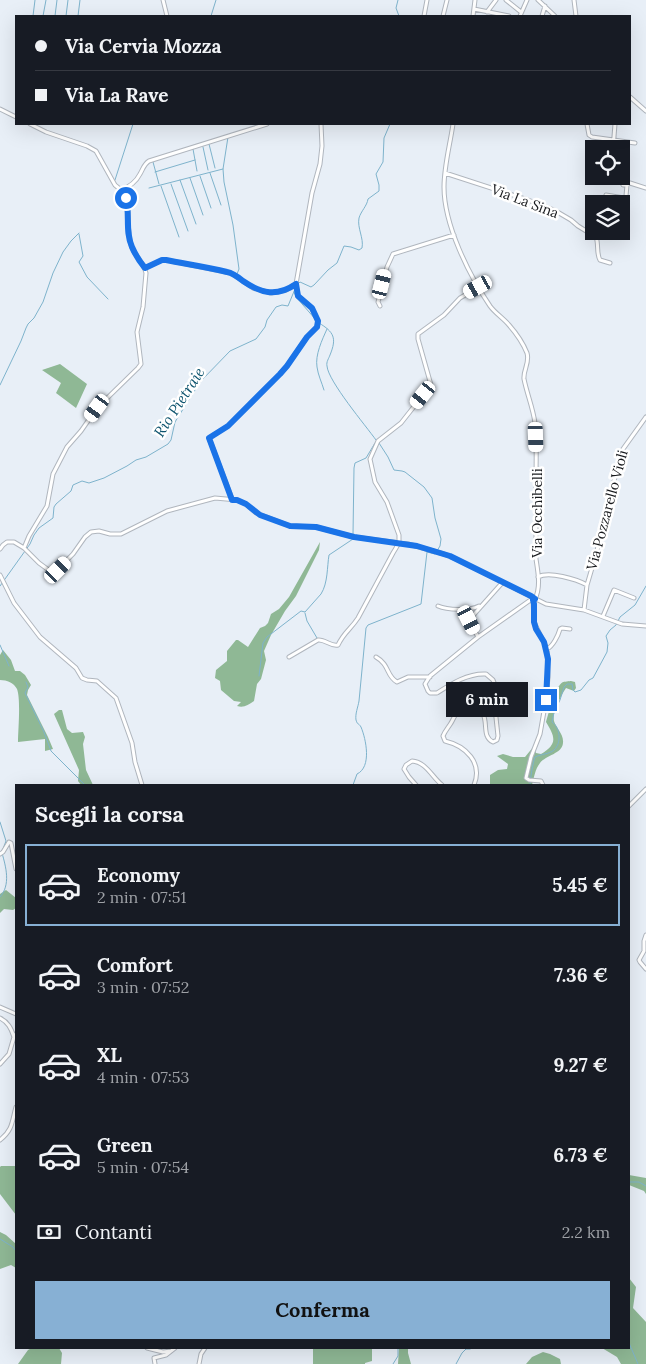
<!DOCTYPE html>
<html lang="it">
<meta charset="utf-8">
<style>
body{margin:0;font-family:Lora,serif;background:#20242c;color:#f1f3f6;height:100vh;display:flex;flex-direction:column;font-size:19px;white-space:nowrap}
*{box-sizing:border-box;margin:0}
p{font-size:16px;color:#9ea1a6}
.icon{flex:none;width:28px;height:28px;fill:none;stroke:currentColor;stroke-width:2;stroke-linecap:round;stroke-linejoin:round}
.map{position:relative;flex:1;overflow:hidden}
.details{position:absolute;left:15px;top:784px;width:615px;height:565px;display:flex;flex-direction:column;background:#171b24;border-radius:0px;box-shadow:0 5px 20px #0002}
.details>*{flex:none}
.hud{position:absolute;left:15px;top:15px;width:616px;height:110px;border-radius:0px;box-shadow:0 5px 20px #0002;display:grid;align-content:center;height:110px;padding:0 20px;background:#171b24}
.buttons{position:absolute;left:585px;top:140px;display:grid;gap:10px}
.buttons a{display:grid;place-items:center;width:45px;height:45px;border-radius:0px;background:#171b24;box-shadow:0 5px 20px #0002;font-size:25px}
.end{position:absolute;width:22px;height:22px;margin:-11px;border:6px solid #1a73e8;background:#fff;box-shadow:0 0 0 2px #fff}
.from{border-radius:50%}
.bubble{position:absolute;height:35px;border-radius:0px;background:#171b24;box-shadow:0 5px 20px #0002;font-size:16px;font-weight:700;line-height:35px;text-align:center}
.car{position:absolute;width:15px;height:30px;margin:-15px -8px;border-radius:6px;box-shadow:0 0 4px 1px #0007;background:linear-gradient(#fff 24%,#345 0 40%,#fff 0 76%,#345 0 86%,#fff 0)}
.hud b{display:flex;align-items:center;gap:18px;height:48px;font-size:19px}
.hud b+b{border-top:1px solid #363941}
.hud i{width:12px;height:12px;background:#f1f3f6}
ul{padding:0;list-style:none}
li{display:flex;align-items:center;gap:15px;height:82px;margin:0 10px 8px;padding:0 10px;border:2px solid transparent;border-radius:0px}
li div{flex:1}
li b{display:block;font-size:19px}
li em{font-style:normal;font-weight:700}
li.on{border-color:#87b0d4}
li>.icon{width:45px;height:45px;stroke-width:1.5}
h2{padding:0 20px;font-size:22px;line-height:60px}
.pay{display:flex;align-items:center;gap:12px;height:55px;padding:0 20px;font-size:19px}
.pay p{margin-inline-start:auto}
.action{display:flex;gap:10px;margin-top:auto;padding:10px 20px}
.action a{flex:1;height:58px;border-radius:0px;background:#87b0d4;color:#111;font-size:20px;font-weight:700;line-height:58px;text-align:center}
.map>svg:first-child{display:block}
.forest{fill:#8fb895}
.lines{fill:none;stroke-linecap:round;stroke-linejoin:round}
.stream{stroke:#7eb3cc;stroke-width:1}
.minor-casing{stroke:#b0b6be;stroke-width:5}
.minor{stroke:#fff;stroke-width:3}
.route{stroke:#1a73e8;stroke-width:6}
.labels{text-anchor:middle;dominant-baseline:central;stroke-width:5;stroke-linejoin:round;paint-order:stroke}
.street-label{font-size:14px;fill:#17191c;stroke:#fff}
.water-label{font-size:15px;font-style:italic;fill:#0f556f;stroke:#fff}
</style>
<div class="map">
<svg width="646" height="1364" viewBox="0 0 646 1364">
<rect width="100%" height="100%" fill="#e8eff7"/>
<path class="forest" d="M60,364l27,20 -11,24 -20,-15 5,-10 -19,-13z
M320,542l-1,8 -23,46 -11,15 -14,24 -7,16 2,9 -5,19 -4,5 -3,17c-6,4 -10,7 -17,5l4,-4 -7,-1 -13,-11 -1,-9 -5,-3 1,-8 11,-9v-10l9,-11h2l10,7 12,-19 5,-2 3,-3 3,-9 8,-5 10,-12z
M3,650l8,10 4,11h5l5,4 6,10 -3,5 -1,5 21,42 5,12 -8,2v-12l-27,3c0,-12 3,-42 -1,-53 -3,-6 -10,-9 -17,-9v-25z
M571,681l4,1 1,6 -2,3 -8,-3c-4,6 -14,25 -12,33 2,7 10,13 9,22 -1,11 -17,12 -23,20 -5,6 -6,15 -8,22h-42v-10l8,-5 9,-1 1,-5 -11,-8 6,-2 10,3h12l9,-11 2,7 5,1c16,-10 15,-16 5,-32 3,-9 9,-36 17,-40 0,0 7,-1 8,-1z
M59,710h3l5,19 5,4 11,-1 2,5 -2,7 3,26 7,15h-12l-3,-4 1,-11 -25,-56z
M6,890l10,8v10l-3,2 -9,-1 -4,4v-19z
M1,1166h15v49l-16,-21v-27z
M629,1175l17,3v16l-2,-3 -15,-6z
M0,1232l6,3 10,9v24l-5,-3 -11,4z
M629,1278l7,9 -3,21 13,14v42h-25l-4,-7 -15,-9h27z
M32,1348h27l3,5 -1,11h-43l10,-14z
M313,1348h59v13l-7,2v1h-52z
M399,1348h9v5l3,11h-13z
M543,1352l7,2 10,5 1,5h-35l6,-7z"/>
<g class="lines">
<path class="stream" d="M398,0l-2,8 3,8
M33,16l2,-16
M43,16l3,-16
M55,16l2,-16
M66,16l2,-16
M78,16l2,-16
M211,16l5,-16
M228,137l-5,32 1,13 9,43 6,44 -2,5
M209,144l6,24
M203,147l5,23
M193,149l4,22
M153,162l6,22
M155,172l40,-12
M210,173l11,32
M200,176l11,32
M190,178l13,37
M115,180l18,-56
M180,180l16,44
M171,184l17,47
M161,186l18,51
M149,188l74,-19
M79,234l4,22 -4,6 8,15 21,22
M297,285l3,-3 11,5 3,-2 14,-15 9,-7 7,-17 7,1 8,3 3,-2c2,-10 -5,-20 -3,-30 2,-7 8,-12 9,-19l11,-8v-6l-3,-11 7,-12 1,-24 6,-14
M294,292l2,5 20,23
M319,323c15,9 18,15 11,32 -1,3 -4,7 -3,11 1,15 39,60 49,74
M0,385l21,-44 5,-13 2,-4 6,-6 9,-16 10,-29 10,-21 8,-11 8,-8
M324,390c-2,-7 -6,-15 -7,-23 -2,-12 5,-27 10,-38
M353,535l1,-67 1,-5 11,-5 9,-15
M0,586l30,-42 4,-9 5,-7 14,-10 1,-11 2,-3 15,-13 2,-6 9,-4 7,2 15,-5 23,-12 9,-6 10,-3 22,-13 3,-4 4,-18 25,-40 30,-31 26,-12 9,-12 2,-7 9,-13 6,-2 6,1 7,-17
M305,613l2,8 10,17
M0,645l9,21
M259,676l4,-33 4,-6 34,-26 4,1 16,-18c7,-11 6,-27 8,-39l24,-16
M26,682l2,5 -3,6 19,39 7,19 34,34
M353,785l4,-11c15,-7 9,-35 4,-47 -3,-5 -3,-1 -5,-7 -1,-6 2,-13 3,-19l7,-73 2,-3 53,-21 6,-52 8,2 5,-8 1,-7 -6,-21 -3,-20 -8,-11 -19,-15 -3,-1 -8,-1 -6,-13 -9,-14
M530,785c0,-5 3,-23 5,-28 6,-3 15,-3 19,-7 8,-7 6,-23 -2,-28l2,-10 6,-12 4,-13 3,-3h5l1,6 2,2 6,-2 8,-10 4,-2 14,-26 1,-9 -2,-7 4,-6 6,-5 4,-8 15,-12 11,-19
M0,822l6,19 -3,8
M0,897c11,-12 6,-30 2,-44
M629,1182h10l7,4
M0,1239l13,8 3,4
M629,1343l9,21
M393,1364l5,-8v-8
M456,1364l6,-11 4,-4h4l2,-1"/>
<g class="minor-casing">
<path id="minor" d="M163,0l4,16
M506,0l15,12
M538,0l17,16
M574,0l2,16
M474,9l35,7
M487,12l9,-12
M424,16l3,-16
M443,16l4,-16
M473,16l2,-16
M520,16l7,-16
M542,16l3,-10
M630,97l16,14
M0,109l16,8
M30,124l16,8 41,14 9,5 19,34 6,5c8,-3 15,-8 19,-16 3,-5 4,-10 9,-13l118,-37
M453,124c-3,21 -9,42 -9,63 0,38 25,88 46,119 5,7 13,12 19,19 7,8 14,18 18,28 3,10 -4,17 -3,26 3,15 9,29 11,44 2,19 1,38 1,57 0,26 0,53 0,79 2,13 5,28 -1,40
M587,124l2,11 3,2 43,6
M613,149l2,-25
M445,173l83,27 26,10 17,10 7,6 18,11c3,7 0,16 4,23l10,3
M613,176l8,5 2,4h4l3,-2 16,5
M606,195l18,3 2,-2 1,-11
M145,268l17,-8h4l65,13 22,15 18,5 15,-3 10,-6 16,-91 8,-29 2,-18 -1,-22
M380,306l-2,-4 9,-35 6,-13 61,-19
M232,499l-23,-61 19,-12 52,-52 7,-8 20,-29 10,-10 1,-6 -6,-12 -14,-13 -2,-12
M24,548l5,-12 18,-30 6,-32 14,-27 14,-16 16,-23 41,-40 3,-4 -4,-32 6,-25 3,-34c-2,-10 -12,-18 -15,-28 -6,-18 2,-38 -10,-55
M0,549l3,-4 4,-3h7l10,6 15,15 11,8h3l5,-2 15,-15 12,-17 6,-5 8,-1 11,3h11l46,-23 48,-13 22,2 9,4 10,9 34,13 26,1 38,10 54,7 36,10 12,5 90,45 38,6 38,14 24,2
M0,575l14,28 26,34 36,31 6,10 5,2 10,1 19,17 16,45 3,19 7,23
M538,577c11,-6 38,2 49,8
M533,600l1,22 13,27 1,28 -2,23 -6,34 -9,23 -5,21 3,2 12,1 2,4
M438,606c9,4 32,5 41,0
M584,610l3,-25 10,-34 6,-31 20,-71 23,-32
M603,616l11,-26 20,8
M478,637l-9,-17 33,-37
M547,649c6,-3 11,-13 13,-20l2,-1 8,1
M289,657l29,-17c7,-1 13,7 20,5 6,-13 13,-16 20,-27l35,-65 6,-10v-8l-12,-33 -12,-20 -5,-23 8,-18 23,-18 30,-38 -13,-46v-5l26,-19 16,-17 19,-11
M376,657c14,8 10,19 21,25l11,-5h22
M416,785l-7,-8 -5,-8 2,-4 6,-4c14,1 20,16 30,24
M474,785c9,-22 -8,-39 -29,-44l-2,-5c2,-5 5,-8 8,-13 2,-3 3,-7 6,-10 7,-9 21,-9 26,1 5,9 -1,23 10,28l4,-2 1,-4 -4,-37 1,-14 -2,-5 -7,-6c-18,-1 -35,10 -49,19h-7l-2,-2 -3,-7 5,-8 48,-39 51,-36 6,-2
M629,806l17,-17
M0,854l3,-2 6,-10 2,1 5,26
M646,935l-2,6v10l-5,9 1,2 6,7
M0,1007l16,7
M0,1018c8,4 11,10 14,19
M0,1064l9,-10 5,-17 2,-3
M0,1140c13,-10 12,-19 16,-33
M147,1348l16,4 8,-1
M155,1364l-1,-6 12,-3 9,-7
M199,1364l2,-10 4,-6"/>
</g>
<use href="#minor" class="minor"/>
</g>
<g class="lines">
<path class="route" d="M126,198c4,16 -1,34 6,49 3,7 8,15 13,21l17,-8h4c20,4 41,7 61,12 6,1 11,5 16,9 19,13 34,16 53,3l2,12 14,12 6,13 -1,6 -10,10 -20,29 -7,8 -52,52 -19,12 23,62h5l9,4 14,11 30,11 26,1 38,10 63,9 33,10 81,40 4,3 -2,1 1,4v18l2,7 8,13 4,17 -2,41"/>
</g>
<g class="labels">
<g class="street-label">
<text transform="translate(525 201) rotate(21)">Via La Sina</text>
<text transform="translate(607 510) rotate(-75)">Via Pozzarello Violi</text>
<text transform="translate(537 513) rotate(-90)">Via Occhibelli</text>
</g>
<g class="water-label">
<text transform="translate(179 402) rotate(-57)">Rio Pietraie</text>
</g>
</g>
</svg>
<div class="buttons">
<a><svg class="icon" aria-label="locate" viewBox="0 0 24 24"><circle cx="12" cy="12" r="6"/><path d="M12 2v4M12 18v4M2 12h4M18 12h4"/></svg></a>
<a><svg class="icon" aria-label="layers" viewBox="0 0 24 24"><path d="M12 4l9 5-9 5-9-5zM3 14l9 5 9-5"/></svg></a>
</div>
<i class="end from" style="left:126px;top:198px"></i>
<i class="end" style="left:546px;top:700px"></i>
<div class="bubble" style="left:446px;top:682px;width:82px">6 min</div>
<i class="car" style="left:382px;top:284px;rotate:14deg"></i>
<i class="car" style="left:478px;top:287px;rotate:241deg"></i>
<i class="car" style="left:423px;top:395px;rotate:219deg"></i>
<i class="car" style="left:97px;top:408px;rotate:216deg"></i>
<i class="car" style="left:536px;top:437px;rotate:178deg"></i>
<i class="car" style="left:58px;top:570px;rotate:45deg"></i>
<i class="car" style="left:469px;top:620px;rotate:153deg"></i>
<div class="hud">
<b><i class="from"></i>Via Cervia Mozza</b>
<b><i></i>Via La Rave</b>
</div>
<section class="details">
<h2>Scegli la corsa</h2>
<ul>
<li class="on"><svg class="icon" aria-label="car" viewBox="0 0 24 24"><path d="M5 17H2v-5l4-1 3-4h7l3 4 3 1v5h-3M9 17h6M6 11h13"/><circle cx="7" cy="17" r="2"/><circle cx="17" cy="17" r="2"/></svg><div><b>Economy</b><p>2 min · 07:51</p></div><em>5.45 €</em></li>
<li><svg class="icon" aria-label="car" viewBox="0 0 24 24"><path d="M5 17H2v-5l4-1 3-4h7l3 4 3 1v5h-3M9 17h6M6 11h13"/><circle cx="7" cy="17" r="2"/><circle cx="17" cy="17" r="2"/></svg><div><b>Comfort</b><p>3 min · 07:52</p></div><em>7.36 €</em></li>
<li><svg class="icon" aria-label="car" viewBox="0 0 24 24"><path d="M5 17H2v-5l4-1 3-4h7l3 4 3 1v5h-3M9 17h6M6 11h13"/><circle cx="7" cy="17" r="2"/><circle cx="17" cy="17" r="2"/></svg><div><b>XL</b><p>4 min · 07:53</p></div><em>9.27 €</em></li>
<li><svg class="icon" aria-label="car" viewBox="0 0 24 24"><path d="M5 17H2v-5l4-1 3-4h7l3 4 3 1v5h-3M9 17h6M6 11h13"/><circle cx="7" cy="17" r="2"/><circle cx="17" cy="17" r="2"/></svg><div><b>Green</b><p>5 min · 07:54</p></div><em>6.73 €</em></li>
</ul>
<div class="pay"><svg class="icon" aria-label="cash" viewBox="0 0 24 24"><path d="M3 7h18v10H3z"/><circle cx="12" cy="12" r="2"/></svg>Contanti<p>2.2 km</p></div>
<div class="action"><a>Conferma</a></div>
</section>
</div>
